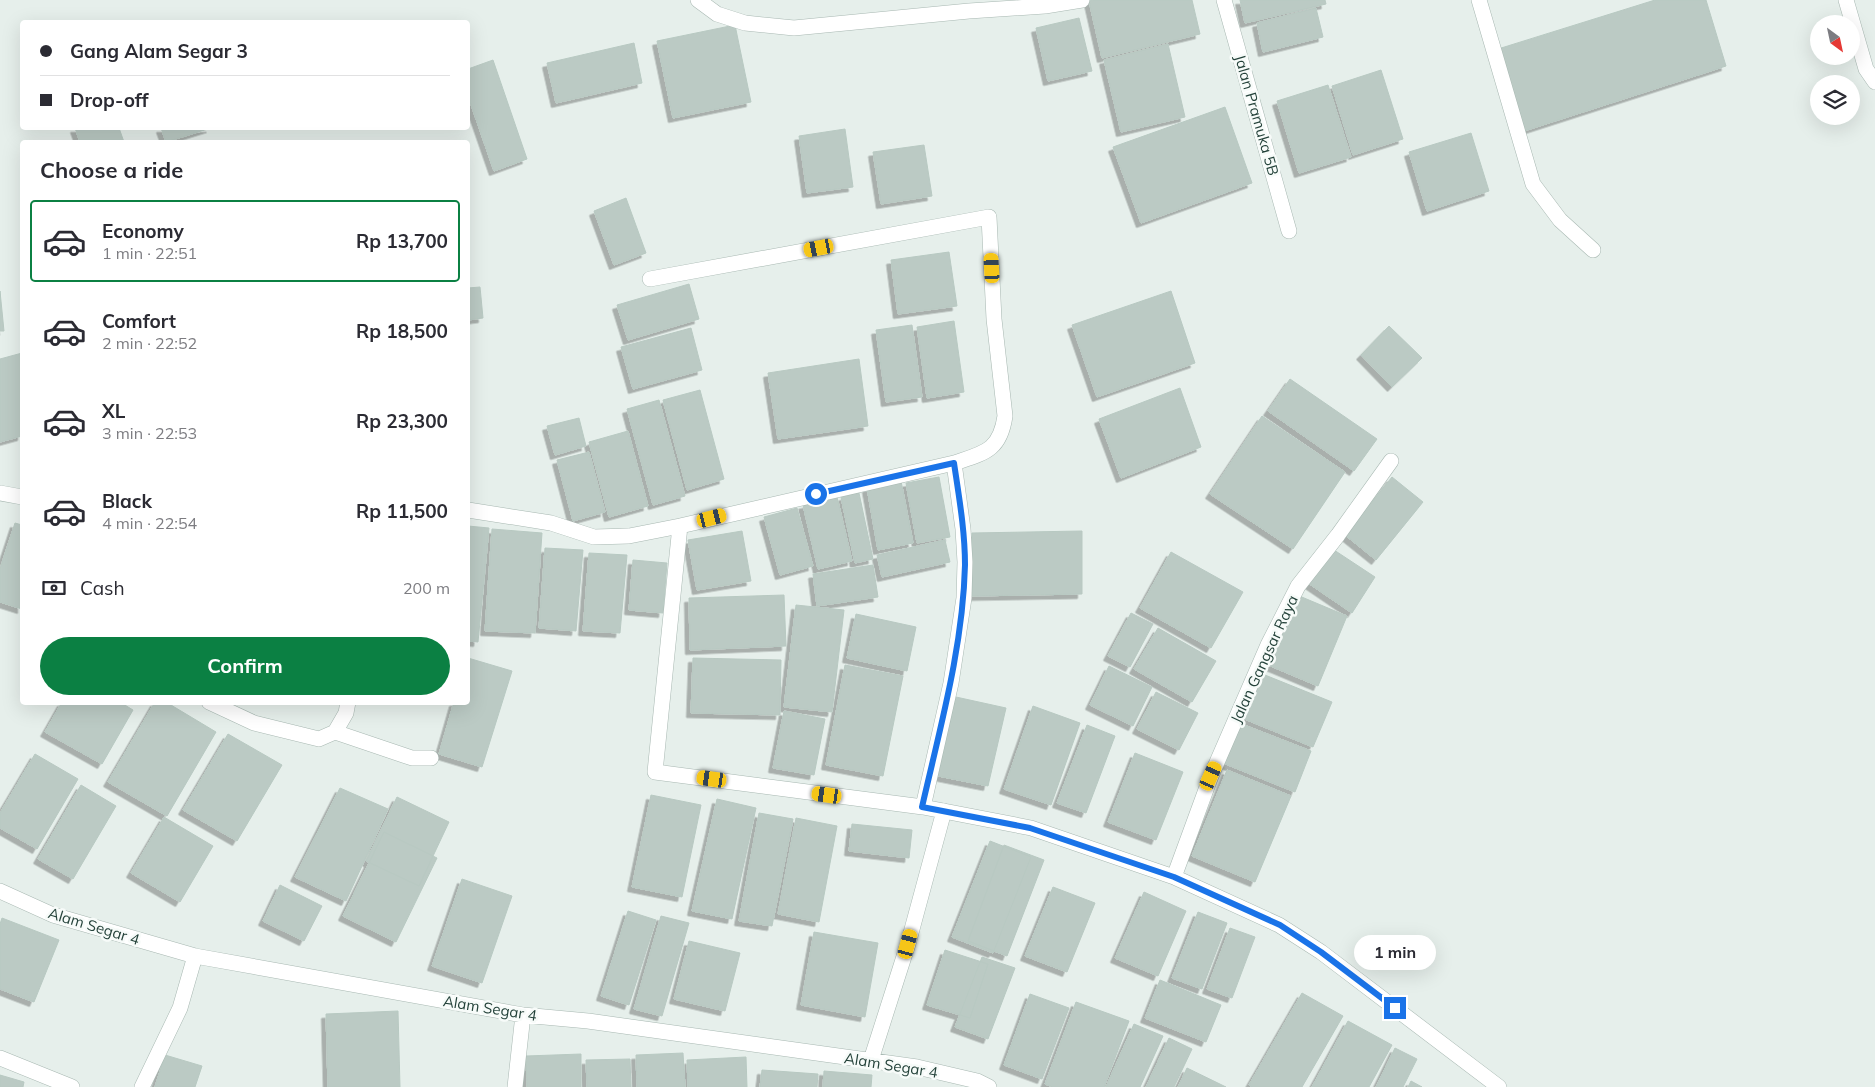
<!DOCTYPE html>
<meta charset="utf-8">
<style>
body{margin:0;font-family:Mulish,sans-serif;background:#f2f2f3;color:#2b2b33;height:100vh;display:flex;flex-direction:column;font-size:19px;white-space:nowrap}
*{box-sizing:border-box;margin:0}
p{font-size:16px;color:#7c7c81}
.icon{flex:none;width:28px;height:28px;fill:none;stroke:currentColor;stroke-width:2;stroke-linecap:round;stroke-linejoin:round}
.map{position:relative;flex:1;overflow:hidden}
.details{position:absolute;left:20px;top:140px;width:450px;height:565px;display:flex;flex-direction:column;background:#fff;border-radius:5px;box-shadow:0 5px 20px #0002}
.details>*{flex:none}
.top-card{position:absolute;left:20px;top:20px;width:450px;height:110px;border-radius:5px;box-shadow:0 5px 20px #0002;display:grid;align-content:center;height:110px;padding:0 20px;background:#fff}
.needle{width:32px;rotate:147deg}
.fabs{position:absolute;left:1810px;top:15px;display:grid;gap:10px}
.fabs a{display:grid;place-items:center;width:50px;height:50px;border-radius:50%;background:#fff;box-shadow:0 5px 20px #0002;font-size:25px}
.end{position:absolute;width:22px;height:22px;margin:-11px;border:6px solid #1a73e8;background:#fff;box-shadow:0 0 0 2px #fff}
.from{border-radius:50%}
.bubble{position:absolute;height:35px;border-radius:18px;background:#fff;box-shadow:0 5px 20px #0002;font-size:16px;font-weight:700;line-height:35px;text-align:center}
.car{position:absolute;width:15px;height:30px;margin:-15px -8px;border-radius:6px;box-shadow:0 0 4px 1px #0007;background:linear-gradient(#f5c518 24%,#345 0 40%,#f5c518 0 76%,#345 0 86%,#f5c518 0)}
.top-card b{display:flex;align-items:center;gap:18px;height:48px;font-size:19px}
.top-card b+b{border-top:1px solid #e1e1e2}
.top-card i{width:12px;height:12px;background:#2b2b33}
ul{padding:0;list-style:none}
li{display:flex;align-items:center;gap:15px;height:82px;margin:0 10px 8px;padding:0 10px;border:2px solid transparent;border-radius:5px}
li div{flex:1}
li b{display:block;font-size:19px}
li em{font-style:normal;font-weight:700}
li.selected{border-color:#0b8043}
li>.icon{width:45px;height:45px;stroke-width:1.5}
h2{padding:0 20px;font-size:22px;line-height:60px}
.pay{display:flex;align-items:center;gap:12px;height:55px;padding:0 20px;font-size:19px}
.pay p{margin-inline-start:auto}
.cta{display:flex;gap:10px;margin-top:auto;padding:10px 20px}
.cta a{flex:1;height:58px;border-radius:30px;background:#0b8043;color:#fff;font-size:20px;font-weight:700;line-height:58px;text-align:center}
.map>svg:first-child{display:block}
.building{fill:#bbcac4;stroke:#b8c9c2;filter:url(#shadow)}
.lines{fill:none;stroke-linecap:round;stroke-linejoin:round}
.minor-casing{stroke:#a8b8b2;stroke-width:16}
.minor{stroke:#fff;stroke-width:15}
.route{stroke:#1a73e8;stroke-width:6}
.labels{text-anchor:middle;dominant-baseline:central;stroke-width:5;stroke-linejoin:round;paint-order:stroke}
.street-label{font-size:15px;fill:#24423a;stroke:#f7fbf9}
</style>
<div class="map">
<svg width="1875" height="1087" viewBox="0 0 1875 1087">
<defs>
<filter id="shadow"><feDropShadow dx="-4.5" dy="4.5" stdDeviation="0" flood-color="#0004"/></filter>
</defs>
<rect width="100%" height="100%" fill="#e6efeb"/>
<path class="building" d="M1093,0h99l8,34 -98,24 -13,-57z
M1240,0h85l1,4 -81,19z
M1655,0h51l20,66 -202,65 -26,-82z
M1316,8l7,29 -60,15 -6,-29z
M1079,18l13,53 -44,10 -12,-53z
M735,25l16,77 -78,16 -16,-77z
M634,43l8,40 -86,20 -9,-40z
M1168,44l17,73 -64,15 -17,-72z
M493,60l34,99 -33,12 -26,-75v-27z
M1381,70l22,69 -50,16 -21,-69z
M1328,85l23,72 -52,16 -22,-72z
M1225,107l27,76 -111,40 -28,-76z
M75,128h44l5,14h-44z
M161,128h50l-45,14z
M845,129l8,58 -46,6 -8,-57z
M1471,133l18,58 -62,20 -18,-59z
M924,145l8,51 -51,8 -8,-52z
M626,198l20,55 -32,12 -20,-54z
M949,252l8,54 -59,8 -7,-54z
M689,284l10,35 -71,21 -11,-35z
M480,287l3,31 -15,2v-32z
M0,291l4,40h-4z
M1171,291l24,72 -98,34 -25,-72z
M954,321l10,71 -37,6 -10,-71z
M912,325l10,72 -36,5 -10,-72z
M1389,326l33,32 -30,29 -31,-32z
M691,328l11,42 -69,19 -12,-42z
M22,353v83l-22,6v-83z
M859,359l9,67 -90,13 -10,-66z
M1290,379l87,60 -23,32 -86,-60z
M1180,388l21,59 -80,31 -22,-59z
M700,390l24,89 -37,11 -24,-90z
M659,400l26,96 -32,9 -26,-96z
M1262,416l83,56 -52,77 -83,-55z
M579,418l7,28 -31,9 -8,-29z
M628,431l20,75 -39,11 -20,-75z
M589,452l16,60 -32,9 -16,-61z
M939,477l11,60 -33,6 -11,-60z
M1392,477l31,25 -47,58 -31,-25z
M901,481l12,62 -35,7 -11,-62z
M859,493l14,66 -18,4 -14,-66z
M837,497l15,64 -34,8 -15,-64z
M797,508l16,58 -33,9 -16,-58z
M15,523l7,2v84l-22,-7v-33z
M468,526l21,2 -11,114 -10,-1z
M492,529l50,4 -7,100 -50,-2z
M742,531l9,50 -54,9 -9,-50z
M1082,531v63l-110,2v-63z
M945,540l5,22 -68,15 -5,-22z
M545,548l38,2 -7,81 -37,-3z
M1331,548l44,29 -23,36 -44,-30z
M1171,552l72,40 -32,56 -71,-40z
M589,553l38,2 -7,78 -37,-2z
M633,560l34,3 -4,50 -34,-3z
M873,565l5,32 -61,9 -4,-32z
M784,595l2,51 -96,4 -1,-52z
M1297,595l50,21 -29,70 -50,-21z
M796,605l48,5 -12,102 -48,-5z
M1131,613l22,11 -23,43 -22,-11z
M856,614l60,13 -9,44 -60,-13z
M1158,628l58,33 -24,41 -58,-33z
M468,658l44,13 -30,96 -43,-13 15,-52h14z
M693,658l88,2 -1,55 -89,-2z
M845,665l58,11 -20,100 -57,-11z
M1109,666l43,21 -19,39 -43,-21z
M1260,673l72,29 -19,45 -71,-29z
M1156,692l42,21 -19,37 -42,-21z
M956,697l50,11 -18,78 -50,-10z
M62,702h58l13,8 -31,54 -57,-32z
M155,702h11l50,30 -49,84 -59,-34z
M1033,706l47,17 -29,82 -47,-16z
M784,711l41,8 -11,56 -41,-7z
M1239,723l72,28 -16,41 -72,-29z
M1087,725l28,11 -29,77 -29,-10z
M228,734l54,31 -45,76 -54,-31z
M1135,753l48,19 -27,68 -48,-18z
M35,754l43,25 -41,70 -37,-21v-15z
M1227,770l64,26 -36,86 -63,-26z
M81,785l35,21 -43,73 -35,-20z
M340,788l48,21 -42,92 -51,-24z
M651,795l50,10 -19,92 -50,-10z
M397,797l52,25 -30,64 -53,-25z
M717,799l39,9 -24,111 -40,-8z
M759,813l34,6 -21,107 -33,-5z
M164,817l49,29 -33,56 -49,-29z
M796,818l41,8 -18,96 -41,-8z
M852,824l60,6 -3,28 -60,-7z
M384,832l53,26 -41,84 -53,-26z
M990,841l41,16 -38,96 -41,-16z
M1004,845l40,15 -37,96 -39,-15z
M462,879l50,17 -30,87 -50,-17z
M280,885l42,21 -18,35 -41,-20z
M1053,887l42,16 -28,69 -42,-16z
M1144,892l42,19 -28,65 -43,-18z
M628,911l28,9 -27,85 -28,-9z
M1198,912l29,11 -25,66 -30,-11z
M661,916l28,7 -27,93 -28,-7z
M2,918l57,22 -25,62 -34,-13v-65z
M1230,928l25,9 -23,61 -25,-9z
M814,932l64,11 -13,74 -64,-12z
M689,941l51,12 -15,58 -51,-12z
M945,950l43,14 -18,54 -43,-13z
M982,957l33,11 -27,71 -33,-12z
M1160,980l61,25 -15,37 -61,-24z
M1302,993l41,23 -41,71h-49l-4,-2z
M1030,994l39,14 -27,71 -38,-14z
M1076,1002l53,19 -25,66h-51l-8,-3z
M398,1011l2,76h-72l-2,-73z
M1348,1021l44,24 -23,42h-57z
M1134,1024l29,12 -23,51h-34z
M1169,1038l23,11 -18,38h-28z
M1395,1048l22,11 -14,28h-27z
M683,1053l2,34h-48l-1,-32z
M581,1054v33h-54l-1,-31z
M165,1055l37,11 -7,21h-40z
M746,1057l1,30h-59l-1,-27z
M630,1059l1,28h-44l-1,-27z
M1187,1068l39,19h-48z
M762,1070l56,4 -1,13h-57z
M824,1071l48,4 -1,12h-48z
M0,1075l24,7 -1,5h-23z
M1411,1081l11,6h-14z"/>
<g class="lines">
<g class="minor-casing">
<path id="minor" d="M698,0l19,14 28,9 49,5 175,-17 76,-5 37,-6
M1224,0l65,231
M1479,0l54,184 27,36 33,30
M1846,0l20,69 9,13
M0,493l22,4
M468,510l83,13 43,14 35,-1 51,-10 274,-63c30,-10 46,-12 51,-47l-11,-97 -5,-102 -339,62
M680,526l-25,246 268,35 108,21 143,49 105,48 42,27 178,135
M209,702l45,21 65,16 16,-7 77,26h19
M335,732l11,-19 2,-11
M923,807l28,-124 13,-85 1,-36 -2,-33 -9,-66
M1174,877l37,-101 57,-131 30,-59 40,-51 53,-74
M0,891l53,24 142,41 328,59 65,6 329,46 60,14 12,6
M0,1058l72,29
M871,1060l37,-116 36,-133
M142,1087l38,-79 15,-52
M515,1087l8,-72"/>
</g>
<use href="#minor" class="minor"/>
</g>
<g class="lines">
<path class="route" d="M816,494l138,-31c5,34 11,68 11,102 -2,82 -25,163 -43,242l108,21 144,49 106,48 41,27 74,56"/>
</g>
<g class="labels">
<g class="street-label">
<text transform="translate(1257 115) rotate(74)">Jalan Pramuka 5B</text>
<text transform="translate(1264 659) rotate(-65)">Jalan Gangsar Raya</text>
<text transform="translate(94 926) rotate(17)">Alam Segar 4</text>
<text transform="translate(490 1008) rotate(9)">Alam Segar 4</text>
<text transform="translate(891 1065) rotate(9)">Alam Segar 4</text>
</g>
</g>
</svg>
<div class="fabs">
<a><svg class="needle" viewBox="-14 -14 28 28"><path d="M0-13l5 13h-10z" fill="#e53935"/><path d="M0 13l5-13h-10z" fill="#7c7c81"/></svg></a>
<a><svg class="icon" aria-label="layers" viewBox="0 0 24 24"><path d="M12 4l9 5-9 5-9-5zM3 14l9 5 9-5"/></svg></a>
</div>
<i class="end from" style="left:816px;top:494px"></i>
<i class="end" style="left:1395px;top:1008px"></i>
<div class="bubble" style="left:1354px;top:935px;width:82px">1 min</div>
<i class="car" style="left:819px;top:248px;rotate:259deg"></i>
<i class="car" style="left:992px;top:268px;rotate:357deg"></i>
<i class="car" style="left:712px;top:518px;rotate:76deg"></i>
<i class="car" style="left:1211px;top:776px;rotate:24deg"></i>
<i class="car" style="left:712px;top:779px;rotate:278deg"></i>
<i class="car" style="left:827px;top:795px;rotate:278deg"></i>
<i class="car" style="left:908px;top:944px;rotate:15deg"></i>
<div class="top-card">
<b><i class="from"></i>Gang Alam Segar 3</b>
<b><i></i>Drop-off</b>
</div>
<section class="details">
<h2>Choose a ride</h2>
<ul>
<li class="selected"><svg class="icon" aria-label="car" viewBox="0 0 24 24"><path d="M5 17H2v-5l4-1 3-4h7l3 4 3 1v5h-3M9 17h6M6 11h13"/><circle cx="7" cy="17" r="2"/><circle cx="17" cy="17" r="2"/></svg><div><b>Economy</b><p>1 min · 22:51</p></div><em>Rp 13,700</em></li>
<li><svg class="icon" aria-label="car" viewBox="0 0 24 24"><path d="M5 17H2v-5l4-1 3-4h7l3 4 3 1v5h-3M9 17h6M6 11h13"/><circle cx="7" cy="17" r="2"/><circle cx="17" cy="17" r="2"/></svg><div><b>Comfort</b><p>2 min · 22:52</p></div><em>Rp 18,500</em></li>
<li><svg class="icon" aria-label="car" viewBox="0 0 24 24"><path d="M5 17H2v-5l4-1 3-4h7l3 4 3 1v5h-3M9 17h6M6 11h13"/><circle cx="7" cy="17" r="2"/><circle cx="17" cy="17" r="2"/></svg><div><b>XL</b><p>3 min · 22:53</p></div><em>Rp 23,300</em></li>
<li><svg class="icon" aria-label="car" viewBox="0 0 24 24"><path d="M5 17H2v-5l4-1 3-4h7l3 4 3 1v5h-3M9 17h6M6 11h13"/><circle cx="7" cy="17" r="2"/><circle cx="17" cy="17" r="2"/></svg><div><b>Black</b><p>4 min · 22:54</p></div><em>Rp 11,500</em></li>
</ul>
<div class="pay"><svg class="icon" aria-label="cash" viewBox="0 0 24 24"><path d="M3 7h18v10H3z"/><circle cx="12" cy="12" r="2"/></svg>Cash<p>200 m</p></div>
<div class="cta"><a>Confirm</a></div>
</section>
</div>
